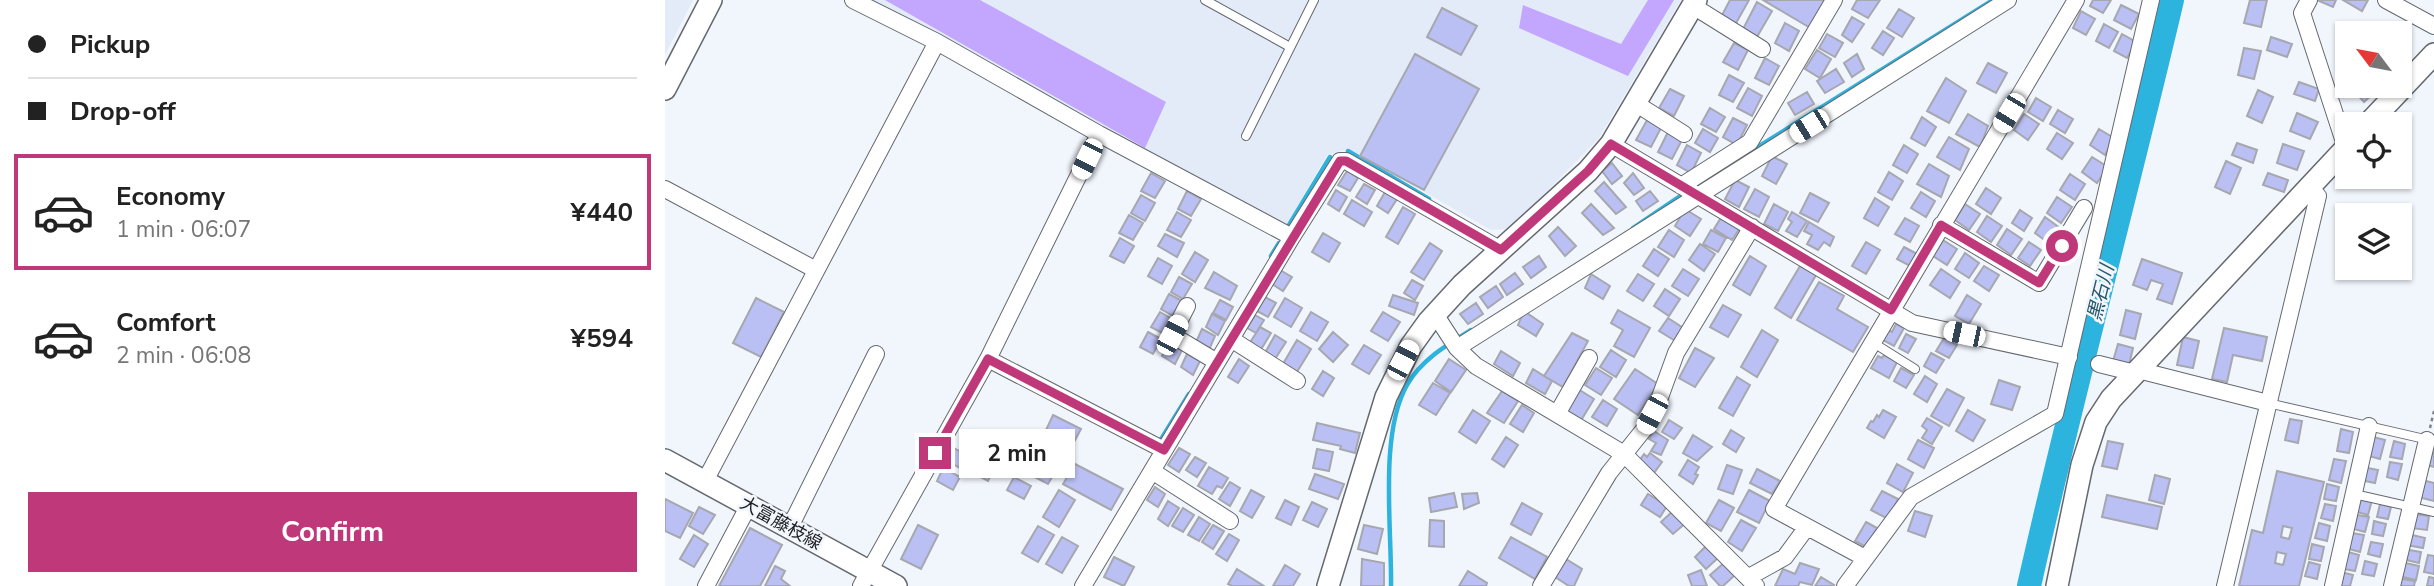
<!DOCTYPE html>
<meta charset="utf-8">
<style>
body{margin:0;font-family:"Nunito Sans","Noto Sans JP",sans-serif;background:#f6f6f6;color:#222;height:100vh;display:flex;flex-direction:column;font-size:26px;white-space:nowrap}
*{box-sizing:border-box;margin:0}
p{font-size:23px;color:#767676}
.icon{flex:none;width:38px;height:38px;fill:none;stroke:currentColor;stroke-width:2;stroke-linecap:round;stroke-linejoin:round}
.map{position:relative;flex:1;overflow:hidden}
.side{display:flex;flex-direction:column;background:#fff;width:665px}
.side>*{flex:none}
.guide{display:grid;align-content:center;height:154px;padding:0 28px;background:#fff}
.needle{width:46px;rotate:302deg}
.controls{position:absolute;left:1670px;top:21px;display:grid;gap:14px}
.controls a{display:grid;place-items:center;width:77px;height:77px;border-radius:0px;background:#fff;box-shadow:0 2px 5px #0004;font-size:35px}
.end{position:absolute;width:32px;height:32px;margin:-16px;border:9px solid #bf397a;background:#fff;box-shadow:0 0 0 4px #fff}
.from{border-radius:50%}
.bubble{position:absolute;height:49px;border-radius:0px;background:#fff;box-shadow:0 2px 5px #0004;font-size:23px;font-weight:700;line-height:49px;text-align:center}
.car{position:absolute;width:21px;height:42px;margin:-21px -10px;border-radius:9px;box-shadow:0 0 5px 2px #0007;background:linear-gradient(#fff 24%,#345 0 40%,#fff 0 76%,#345 0 86%,#fff 0)}
.guide b{display:flex;align-items:center;gap:24px;height:66px;font-size:26px}
.guide b+b{border-top:2px solid #e0e0e0}
.guide i{width:18px;height:18px;background:#222}
ul{padding:0;list-style:none}
li{display:flex;align-items:center;gap:21px;height:116px;margin:0 14px 10px;padding:0 14px;border:4px solid transparent;border-radius:0px}
li div{flex:1}
li b{display:block;font-size:26px}
li em{font-style:normal;font-weight:700}
li.current{border-color:#bf397a}
li>.icon{width:63px;height:63px;stroke-width:1.5}
.action{display:flex;gap:14px;margin-top:auto;padding:14px 28px}
.action a{flex:1;height:80px;border-radius:0px;background:#bf397a;color:#fff;font-size:28px;font-weight:700;line-height:80px;text-align:center}
main{display:flex;flex:1;min-height:0}
.map>svg:first-child{display:block}
.built{fill:#e3ebf9}
.forest{fill:#c3a6fd}
.lines{fill:none;stroke-linecap:round;stroke-linejoin:round}
.stream{stroke:#2cb3de;stroke-width:4.5}
.river{stroke:#2cb3de;stroke-width:24}
.building{fill:#babff4;stroke:#a6a7af;stroke-width:2;fill-rule:evenodd}
.lane-casing{stroke:#65696f;stroke-width:10}
.street-casing{stroke:#65696f;stroke-width:18}
.secondary-casing{stroke:#65696f;stroke-width:24}
.path{stroke:#818489;stroke-width:2.5;stroke-dasharray:3.5 3.5;stroke-linecap:butt}
.lane{stroke:#fff;stroke-width:8}
.street{stroke:#fff;stroke-width:16}
.secondary{stroke:#fff;stroke-width:21}
.route{stroke:#bf397a;stroke-width:9}
.labels{text-anchor:middle;dominant-baseline:central;stroke-width:5;stroke-linejoin:round;paint-order:stroke}
.street-label{font-size:18px;fill:#1c1e21;stroke:#f1f5fc}
.water-label{font-size:19px;font-style:italic;fill:#24576a;stroke:#f1f5fc}
</style>
<main>
<section class="side">
<div class="guide">
<b><i class="from"></i>Pickup</b>
<b><i></i>Drop-off</b>
</div>
<ul>
<li class="current"><svg class="icon" aria-label="car" viewBox="0 0 24 24"><path d="M5 17H2v-5l4-1 3-4h7l3 4 3 1v5h-3M9 17h6M6 11h13"/><circle cx="7" cy="17" r="2"/><circle cx="17" cy="17" r="2"/></svg><div><b>Economy</b><p>1 min · 06:07</p></div><em>¥440</em></li>
<li><svg class="icon" aria-label="car" viewBox="0 0 24 24"><path d="M5 17H2v-5l4-1 3-4h7l3 4 3 1v5h-3M9 17h6M6 11h13"/><circle cx="7" cy="17" r="2"/><circle cx="17" cy="17" r="2"/></svg><div><b>Comfort</b><p>2 min · 06:08</p></div><em>¥594</em></li>
</ul>
<div class="action"><a>Confirm</a></div>
</section>
<div class="map">
<svg width="1769" height="586" viewBox="0 0 1769 586">
<rect width="100%" height="100%" fill="#f1f5fc"/>
<path class="built" d="M0,0h28l-28,55z
M194,0h822l-82,138 -89,91 -19,1 -142,-81 -22,6 -41,71z"/>
<path class="forest" d="M220,0h95l186,102 -21,46z
M983,0h26l-46,76 -109,-48 4,-23 98,39z"/>
<g class="lines">
<path class="stream" d="M683,151l81,48
M1035,183l293,-183
M624,225l41,-68
M968,228l53,-36
M606,256l8,-13
M495,441l29,-47
M726,586c1,-57 -12,-152 16,-201 14,-25 41,-41 64,-55"/>
<path class="river" d="M1364,586c44,-196 97,-390 143,-586"/>
</g>
<path class="building" d="M1065,0h19l-14,25 -14,-8z
M1098,0h62l3,2 -16,27z
M1192,0h23l-12,18 -16,-9z
M1428,0h18l-8,13 -13,-7z
M1585,0h17l-6,27 -17,-4z
M1652,0h19l-3,7z
M1678,0h25l-6,11z
M1092,2l15,9 -15,26 -14,-8z
M1456,5l18,9 -8,15 -17,-9z
M777,8l35,18 -16,29 -34,-18z
M1234,9l15,9 -12,19 -15,-9z
M1416,11l14,8 -9,16 -13,-7z
M1187,17l12,7 -12,18 -10,-7z
M1120,23l14,8 -10,20 -14,-8z
M1439,24l14,8 -9,16 -13,-7z
M1218,31l11,7 -11,17 -11,-7z
M1162,34l16,9 -8,14 -16,-9z
M1457,34l14,8 -9,16 -13,-7z
M1606,37l21,7 -5,13 -20,-7z
M1069,43l14,7 -10,20 -15,-8z
M1579,48l17,3 -7,28 -16,-4z
M1152,50l14,9 -11,19 -15,-9z
M750,54l64,35 -55,101 -64,-34z
M1192,54l7,15 -12,8 -8,-14z
M1100,58l14,8 -10,19 -14,-7z
M1323,63l19,10 -11,20 -19,-10z
M1171,69l8,13 -19,11 -8,-12z
M1064,75l15,8 -11,19 -14,-7z
M1281,78l20,13 -17,32 -22,-12z
M1634,82l20,7 -4,12 -21,-7z
M1685,86h18l6,7 -10,9z
M1083,88l14,8 -10,20 -15,-8z
M1005,89l14,7 -10,20 -15,-8z
M1593,90l15,7 -11,26 -15,-7z
M1142,92l7,12 -19,11 -7,-12z
M1371,98l15,9 -8,14 -15,-9z
M1045,108l15,9 -9,15 -15,-8z
M1393,110l15,9 -8,14 -15,-9z
M1632,113l21,9 -8,17 -20,-8z
M1303,114l20,12 -8,21 -24,-13z
M1359,114l15,10 -11,16 -14,-10z
M1257,117l14,10 -11,19 -14,-8z
M1068,118l14,7 -10,20 -14,-8z
M982,120l14,8 -10,19 -15,-7z
M1038,129l15,9 -8,14 -15,-9z
M1434,129l15,9 -9,17 -15,-10z
M1003,132l14,8 -10,19 -14,-7z
M1392,133l16,10 -11,16 -15,-10z
M1284,137l20,12 -9,21 -23,-13z
M1572,143l20,7 -4,13 -21,-8z
M1618,144l21,7 -7,19 -20,-7z
M1022,145l14,8 -10,20 -14,-8z
M1239,145l14,9 -11,19 -14,-8z
M1107,156l15,8 -11,20 -14,-8z
M1427,157l16,10 -11,16 -15,-11z
M1561,161l15,7 -11,26 -15,-7z
M947,163l10,13 -10,8 -10,-13z
M1264,164l20,12 -8,21 -24,-13z
M682,171l11,7 -8,13 -12,-6z
M1224,172l14,9 -11,19 -14,-8z
M486,173l14,8 -10,17 -14,-7z
M968,173l11,15 -10,7 -10,-12z
M1603,173l20,7 -4,12 -21,-7z
M1405,174l15,10 -10,16 -15,-10z
M1070,180l14,7 -10,20 -14,-8z
M939,182l22,25 -10,7 -21,-23z
M699,184l11,6 -8,14 -11,-7z
M1321,188l15,10 -10,16 -15,-10z
M1090,189l14,8 -10,20 -15,-8z
M671,190l11,7 -8,14 -11,-7z
M522,191l14,8 -10,17 -13,-7z
M985,191l8,10 -15,10 -7,-10z
M720,192l12,7 -9,14 -11,-7z
M1256,192l14,9 -9,16 -15,-9z
M1145,193l19,10 -11,19 -18,-9z
M476,195l14,8 -10,18 -14,-8z
M1392,197l15,10 -11,16 -14,-10z
M1210,198l14,9 -11,19 -14,-8z
M687,200l20,12 -8,14 -20,-12z
M926,204l23,24 -11,7 -21,-22z
M1109,204l14,8 -10,19 -14,-7z
M1300,204l15,10 -11,16 -14,-10z
M738,207l12,7 -17,30 -12,-7z
M1020,209l16,10 -11,17 -15,-10z
M1355,210l12,8 -8,13 -12,-8z
M512,212l14,8 -10,17 -14,-7z
M1127,212l15,9 -10,16 -11,-6 6,-9 -4,-3z
M464,215l14,8 -10,17 -14,-7z
M1057,216l18,12 -8,12 -18,-11z
M1322,216l15,10 -11,16 -14,-10z
M1380,217l15,11 -10,16 -15,-11z
M1240,218l14,8 -9,16 -15,-8z
M1144,222l25,15 -4,9 -6,-4 -6,8 -11,-6 5,-9 -8,-4z
M893,227l18,19 -11,10 -16,-20z
M1342,229l15,10 -11,16 -14,-10z
M1004,230l15,10 -10,17 -16,-10z
M1046,230l15,8 -8,14 -15,-8z
M658,233l17,10 -11,19 -17,-10z
M500,234l19,9 -7,14 -19,-11z
M455,238l14,8 -10,17 -14,-7z
M1278,240l14,9 -10,16 -14,-9z
M1201,242l14,8 -14,24 -14,-8z
M1364,242l12,8 -11,16 -12,-8z
M765,243l12,8 -18,29 -13,-8z
M1035,244l15,10 -11,17 -15,-11z
M1239,247l15,8 -7,12 -15,-8z
M989,249l15,10 -11,17 -15,-10z
M530,252l13,8 -13,22 -13,-8z
M1300,253l14,10 -10,15 -14,-9z
M874,256l7,11 -15,11 -8,-11z
M1085,256l16,10 -16,29 -17,-10z
M493,258l14,8 -10,18 -14,-8z
M1477,259l40,14 -10,31 -15,-5 6,-15 -12,-4 -4,10 -14,-5z
M1135,266l16,9 -25,43 -16,-10z
M1319,266l15,9 -10,16 -15,-10z
M1018,269l16,10 -11,17 -16,-10z
M1276,269l19,13 -10,16 -20,-13z
M615,270l12,7 -9,14 -11,-7z
M549,272l23,14 -7,14 -25,-12z
M850,273l8,11 -16,11 -7,-11z
M926,274l19,12 -7,13 -18,-11z
M973,274l16,10 -11,17 -16,-10z
M514,277l13,7 -9,15 -12,-7z
M747,280l11,6 -8,14 -11,-7z
M1154,282l25,14 -7,13 31,18 -15,25 -56,-32z
M831,286l7,11 -15,11 -8,-11z
M1000,289l15,10 -11,17 -15,-10z
M504,294l13,7 -9,15 -12,-7z
M728,295l25,8 -4,12 -25,-9z
M1302,295l14,9 -12,20 -14,-8z
M600,297l11,6 -8,14 -11,-6z
M91,298l28,14 -23,45 -28,-14z
M620,298l17,10 -11,19 -17,-10z
M555,300l13,7 -7,13 -13,-7z
M811,303l7,11 -15,10 -8,-10z
M1058,305l18,10 -13,22 -18,-10z
M953,310l32,18 -16,29 -20,-11 9,-16 -12,-7z
M1461,310l15,4 -6,25 -15,-4z
M859,311l19,13 -7,12 -18,-11z
M495,312l12,7 -8,15 -13,-7z
M646,312l17,10 -11,19 -17,-10z
M718,312l17,10 -12,19 -17,-10z
M547,314l13,7 -7,14 -12,-8z
M590,315l9,5 -8,13 -9,-5z
M1003,318l17,11 -8,13 -18,-11z
M1231,324l8,4 -10,18 -15,-8 5,-10 8,4z
M595,327l11,6 -11,18 -11,-7z
M1559,328l43,9 -5,24 -29,-6 -6,27 -15,-3z
M537,329l13,7 -6,14 -13,-8z
M1097,330l16,10 -21,37 -16,-10z
M483,332l13,7 -8,15 -13,-7z
M668,332l15,13 -15,17 -14,-13z
M907,333l16,8 -25,46 -19,-11z
M1241,334l10,5 -8,14 -9,-5z
M610,335l11,7 -11,17 -10,-6z
M1518,337l16,4 -6,27 -16,-3z
M1279,338l13,7 -8,13 -13,-7z
M632,340l14,9 -14,23 -14,-8z
M504,343l13,7 -7,14 -13,-8z
M1453,344l15,4 -4,17 -16,-4z
M699,345l17,10 -12,19 -17,-10z
M1030,348l19,10 -19,29 -16,-9z
M946,350l15,10 -10,17 -16,-10z
M836,351l19,12 -7,13 -19,-12z
M1266,353l13,7 -8,13 -12,-7z
M522,354l13,7 -7,14 -12,-8z
M1219,355l13,7 -8,16 -18,-10 7,-12 4,2z
M574,359l10,7 -11,17 -10,-6z
M784,359l17,11 -15,22 -16,-11z
M931,368l16,10 -11,17 -16,-10z
M1236,368l13,7 -8,13 -12,-7z
M868,369l19,12 -7,13 -19,-11z
M970,369l23,15 -20,31 -24,-16z
M658,371l11,7 -11,18 -11,-7z
M1260,376l12,8 -10,18 -13,-8z
M1072,377l13,8 -17,31 -14,-8z
M1334,380l21,7 -8,23 -21,-6z
M768,383l17,10 -14,22 -17,-10z
M913,389l16,10 -14,23 -16,-11z
M1282,389l17,9 -15,28 -18,-10z
M837,391l16,10 -14,22 -17,-10z
M938,400l14,9 -10,17 -15,-9z
M857,405l12,8 -11,19 -13,-8z
M808,410l17,11 -14,22 -17,-11z
M1218,410l13,7 -12,21 -17,-10 4,-7 2,1 4,-7 2,2z
M1303,410l17,10 -12,21 -17,-10z
M388,415l28,14 -9,17 -27,-14z
M1262,418l15,9 -10,17 -10,-6 5,-8 -5,-4z
M1625,419l12,2 -4,22 -13,-3z
M1004,420l13,8 -8,11 -12,-7z
M652,423l43,10 -5,20 -15,-4 1,-3 -28,-6z
M1676,429l12,3 -4,21 -12,-2z
M305,430l17,9 -7,12 -17,-9z
M1066,430l13,8 -8,14 -13,-8z
M989,431l14,9 -7,15 -10,-4 5,-8 -7,-4z
M1028,435l19,12 -15,14 -14,-8z
M841,437l12,8 -14,22 -12,-8z
M1708,437l12,3 -5,19 -11,-3z
M1253,440l16,8 -10,20 -16,-9z
M1443,441l15,3 -6,25 -15,-3z
M1729,441l11,3 -3,15 -12,-2z
M384,443l17,10 -18,31 -17,-9z
M1764,447l5,1v19l-10,-3z
M289,448l16,9 -6,13 -17,-9z
M514,448l11,6 -11,18 -11,-7z
M652,449l16,3 -4,19 -16,-3z
M985,453l12,9 -8,11 -15,-12 5,-7 3,3z
M530,457l11,6 -9,14 -11,-7z
M1669,459l12,2 -5,22 -12,-3z
M312,460l17,9 -6,12 -17,-9z
M1023,460l11,7 -4,7 3,1 -5,9 -14,-9z
M1725,462l12,2 -4,16 -11,-3z
M410,464l48,25 -12,21 -48,-26z
M1232,464l16,9 -10,19 -16,-9z
M1062,465l15,5 -9,24 -15,-5z
M544,467l19,11 -6,10 -5,-2 -5,8 -14,-8z
M1698,467l15,3 -3,13 -15,-3z
M278,468l17,9 -7,13 -16,-9z
M1092,469l23,12 -8,13 -22,-11z
M1612,471l47,11 -25,104h-60l13,-56 11,3zM1618,526l9,2 -3,11 -8,-2zM1612,552l9,2 -3,11 -8,-2z
M650,474l29,10 -6,15 -29,-10z
M1490,475l15,4 -6,25 -15,-4z
M349,477l17,9 -7,13 -17,-9z
M1757,480l12,3v18l-16,-4z
M565,482l10,6 -10,18 -11,-7z
M1662,484l12,3 -3,14 -12,-2z
M490,487l10,7 -7,13 -11,-7z
M394,490l16,10 -16,27 -16,-10z
M586,490l13,7 -12,21 -12,-7z
M1084,490l21,11 -11,22 -22,-11z
M1217,491l16,8 -10,20 -17,-9z
M789,493l3,14 -26,5 -2,-14z
M812,493l2,10 -15,6 -2,-15z
M983,494l19,12 -7,11 -19,-12z
M1442,495l55,12 -5,22 -55,-12z
M1695,498l12,2 -4,15 -11,-3z
M0,499l28,14 -13,25 -15,-7z
M620,500l14,7 -8,18 -15,-7z
M1054,500l15,8 -13,23 -15,-8z
M503,501l11,7 -11,18 -10,-7z
M647,502l15,7 -9,18 -15,-7z
M857,503l20,11 -11,21 -20,-11z
M1660,504l11,2 -3,15 -12,-3z
M1715,504l11,3 -3,12 -11,-2z
M34,507l16,8 -12,19 -14,-8z
M518,508l11,7 -11,17 -11,-6z
M1010,509l12,13 -14,12 -12,-12z
M1250,511l17,5 -7,21 -17,-6z
M1749,514l15,2 -2,14 -16,-2z
M1692,515l12,2 -4,15 -11,-3z
M534,517l11,7 -11,17 -11,-6z
M765,520l14,1v26l-15,-1z
M1076,520l15,8 -14,23 -14,-9z
M1709,521l12,3 -3,12 -11,-2z
M1201,522l11,6 -11,19 -11,-6z
M1654,523l11,3 -3,15 -12,-3z
M253,525l20,10 -17,34 -20,-10z
M548,525l11,6 -11,18 -11,-7z
M699,525l19,4 -6,25 -19,-5z
M373,526l16,9 -16,27 -16,-9z
M85,528l32,17 -22,41h-41z
M1687,533l12,2 -4,17 -11,-3z
M564,534l10,6 -12,21 -11,-7z
M1743,534l17,4 -2,10 -17,-3z
M29,535l14,9 -14,23 -14,-8z
M397,537l16,9 -16,27 -16,-9z
M846,537l36,20 -12,22 -36,-21z
M1706,542l12,2 -3,13 -12,-3z
M1043,544l12,12 -14,13 -11,-12z
M1647,544l12,3 -3,14 -12,-2z
M1739,549l17,3 -2,11 -17,-4z
M1683,552l11,3 -4,16 -11,-2z
M1763,555l6,1v18l-10,-2z
M449,557l20,10 -10,19 -20,-9z
M697,559l22,4v23h-23z
M901,559l16,10 -8,17h-5l-14,-9z
M1700,561l12,3 -3,12 -12,-2z
M1644,562l11,3 -3,14 -12,-3z
M1736,562l18,4 -3,14 -18,-4z
M1059,563l11,12 -12,11h-3l-10,-11z
M1135,563l19,6 -7,16 -12,-3 -2,4h-23l8,-17 12,5z
M620,565l15,9 -7,12h-20z
M110,566l10,5 -4,8 9,7h-25z
M572,569l27,17h-32l-4,-2z
M1036,570l6,16h-15l-4,-11z
M803,571l19,12 -1,3h-27z
M1676,572l12,3 -3,11h-12z
M1156,577l13,8 -1,1h-18z
M1764,577l5,1v8h-7z
M1732,578l18,3 -1,5h-19z"/>
<g class="lines">
<g class="lane-casing">
<path id="lane" d="M540,0l85,47
M581,136l68,-136
M1207,342l43,27
M1603,403l161,37
M1689,494l80,18"/>
</g>
<g class="street-casing">
<path id="street" d="M188,0l84,42 162,92 193,103
M1644,0l-7,13 44,135
M1721,0l48,26
M1028,6l69,43
M970,103l49,31
M946,144l301,179 157,34
M1016,186l69,-44 84,-142
M0,189l151,81
M1276,225l98,58 45,-75
M522,306l-15,29 45,27
M770,314l22,34 19,18 148,88 132,132
M566,339l66,42
M792,348l551,-348
M323,359l176,91
M1434,364l36,9
M1473,370l130,33
M892,414l32,-56
M487,471l78,50
M40,481l232,-439
M125,527l86,-173
M1200,558l-91,-49 302,-509
M1084,577l36,-20 22,-30
M41,586l43,-81
M196,586l127,-227 111,-225
M418,586l209,-349 48,-76h6l155,89
M876,586l68,-113 36,-45 14,-28 17,-47 76,-126
M1180,586l66,-89 144,-83 96,-414
M1560,586l93,-390 -9,-9
M1668,586l36,-160
M1727,586l35,-146"/>
</g>
<g class="secondary-casing">
<path id="secondary" d="M0,89l46,-89
M1703,124l66,-70
M0,460l231,126
M663,586l58,-189 25,-51 18,-25 33,-36 126,-114 23,-27 85,-144
M1392,586l25,-121 14,-43 15,-23 236,-252"/>
</g>
<path class="path" d="M1765,428l4,-17"/>
<use href="#lane" class="lane"/>
<use href="#street" class="street"/>
<use href="#secondary" class="secondary"/>
</g>
<g class="lines">
<path class="route" d="M270,453l53,-94 176,91 176,-289h6l155,89 87,-79 23,-27 280,166 50,-85 98,58 23,-37"/>
</g>
<g class="labels">
<g class="street-label">
<text transform="translate(116 523) rotate(29)">大富藤枝線</text>
</g>
<g class="water-label">
<text transform="translate(1436 293) rotate(-76)">黒石川</text>
</g>
</g>
</svg>
<div class="controls">
<a><svg class="needle" viewBox="-14 -14 28 28"><path d="M0-13l5 13h-10z" fill="#e53935"/><path d="M0 13l5-13h-10z" fill="#767676"/></svg></a>
<a><svg class="icon" aria-label="locate" viewBox="0 0 24 24"><circle cx="12" cy="12" r="6"/><path d="M12 2v4M12 18v4M2 12h4M18 12h4"/></svg></a>
<a><svg class="icon" aria-label="layers" viewBox="0 0 24 24"><path d="M12 4l9 5-9 5-9-5zM3 14l9 5 9-5"/></svg></a>
</div>
<i class="end from" style="left:1397px;top:246px"></i>
<i class="end" style="left:270px;top:453px"></i>
<div class="bubble" style="left:294px;top:429px;width:116px">2 min</div>
<i class="car" style="left:1344px;top:113px;rotate:211deg"></i>
<i class="car" style="left:1144px;top:126px;rotate:238deg"></i>
<i class="car" style="left:422px;top:159px;rotate:206deg"></i>
<i class="car" style="left:1299px;top:334px;rotate:282deg"></i>
<i class="car" style="left:507px;top:335px;rotate:28deg"></i>
<i class="car" style="left:738px;top:360px;rotate:28deg"></i>
<i class="car" style="left:987px;top:414px;rotate:208deg"></i>
</div>
</main>
